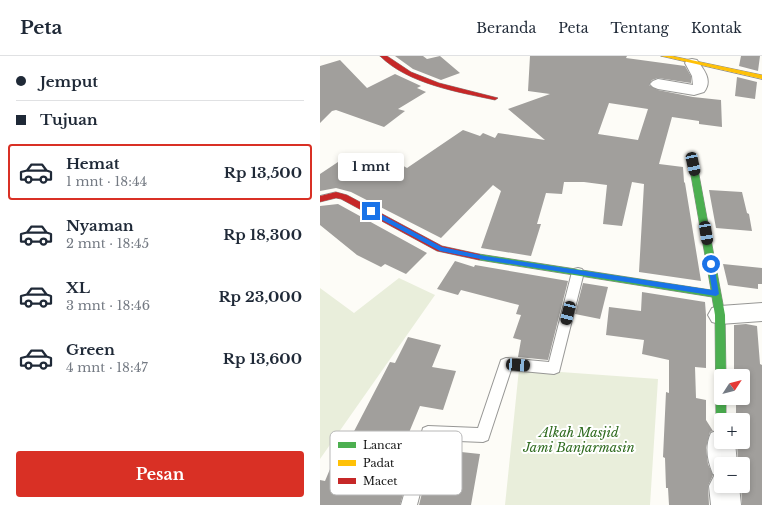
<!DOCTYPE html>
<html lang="id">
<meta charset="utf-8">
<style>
body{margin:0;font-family:"Libre Baskerville",serif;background:#f6f6f7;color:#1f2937;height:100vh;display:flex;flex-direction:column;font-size:15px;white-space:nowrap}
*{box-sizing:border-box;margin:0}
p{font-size:13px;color:#747a83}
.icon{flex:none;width:22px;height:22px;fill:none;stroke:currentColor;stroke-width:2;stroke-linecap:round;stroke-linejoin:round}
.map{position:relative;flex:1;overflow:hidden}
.sheet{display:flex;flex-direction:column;background:#fff;width:320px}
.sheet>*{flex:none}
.guide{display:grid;align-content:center;height:88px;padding:0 16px;background:#fff}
.needle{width:26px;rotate:54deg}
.tools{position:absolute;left:394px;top:313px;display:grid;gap:8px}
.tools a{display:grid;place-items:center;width:36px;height:36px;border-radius:4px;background:#fff;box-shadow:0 2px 6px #0003;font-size:20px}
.end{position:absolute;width:18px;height:18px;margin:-9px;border:5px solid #1a73e8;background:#fff;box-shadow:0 0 0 2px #fff}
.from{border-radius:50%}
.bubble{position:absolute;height:28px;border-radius:4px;background:#fff;box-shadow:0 2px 6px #0003;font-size:13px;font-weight:700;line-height:28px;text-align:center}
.car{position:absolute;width:12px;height:24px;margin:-12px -6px;border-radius:5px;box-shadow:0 0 3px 1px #0007;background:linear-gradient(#222 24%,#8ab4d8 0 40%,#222 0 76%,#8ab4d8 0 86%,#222 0)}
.guide b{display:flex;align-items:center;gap:14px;height:38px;font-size:15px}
.guide b+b{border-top:1px solid #e0e1e3}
.guide i{width:10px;height:10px;background:#1f2937}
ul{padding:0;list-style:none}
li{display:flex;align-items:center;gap:12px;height:56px;margin:0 8px 6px;padding:0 8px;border:2px solid transparent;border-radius:4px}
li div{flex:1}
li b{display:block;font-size:15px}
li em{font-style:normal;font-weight:700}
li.selected{border-color:#d93025}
li>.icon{width:36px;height:36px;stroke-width:1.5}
.button{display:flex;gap:8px;margin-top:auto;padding:8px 16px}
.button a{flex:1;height:46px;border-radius:4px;background:#d93025;color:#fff;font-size:16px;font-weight:700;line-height:46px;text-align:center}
header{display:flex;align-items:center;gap:24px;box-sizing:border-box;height:56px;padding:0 20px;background:#fff;border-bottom:1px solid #e0e1e3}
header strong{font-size:19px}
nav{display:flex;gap:22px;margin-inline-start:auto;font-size:14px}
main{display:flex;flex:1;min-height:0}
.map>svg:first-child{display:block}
.cemetery{fill:#e9eedb}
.building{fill:#a19f9c;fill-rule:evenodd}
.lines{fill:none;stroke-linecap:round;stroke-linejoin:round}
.lane-casing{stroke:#979795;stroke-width:2}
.street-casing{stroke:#979795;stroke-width:2}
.fast-casing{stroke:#8e8d8b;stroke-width:1}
.slow-casing{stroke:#8e8d8b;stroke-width:1}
.jam-casing{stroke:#8e8d8b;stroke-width:1}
.lane{fill:#fffffe;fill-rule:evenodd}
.street{fill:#fffffe;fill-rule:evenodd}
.fast{fill:#4caf50;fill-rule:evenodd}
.slow{fill:#ffc107;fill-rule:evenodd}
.jam{fill:#c62828;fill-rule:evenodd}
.route{fill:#1a73e8}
.labels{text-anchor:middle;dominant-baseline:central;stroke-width:4;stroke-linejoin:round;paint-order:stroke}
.near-park-label{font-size:13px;font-style:italic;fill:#2f6b1f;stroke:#fff}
.key{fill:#fff;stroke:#b8b8b8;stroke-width:1}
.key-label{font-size:11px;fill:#111}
</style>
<header>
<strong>Peta</strong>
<nav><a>Beranda</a><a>Peta</a><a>Tentang</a><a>Kontak</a></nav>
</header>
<main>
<section class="sheet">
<div class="guide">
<b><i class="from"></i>Jemput</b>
<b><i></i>Tujuan</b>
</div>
<ul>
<li class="selected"><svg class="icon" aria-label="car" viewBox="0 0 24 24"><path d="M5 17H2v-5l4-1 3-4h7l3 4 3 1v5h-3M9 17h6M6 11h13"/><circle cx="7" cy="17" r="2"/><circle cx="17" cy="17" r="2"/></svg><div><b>Hemat</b><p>1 mnt · 18:44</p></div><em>Rp 13,500</em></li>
<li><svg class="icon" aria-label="car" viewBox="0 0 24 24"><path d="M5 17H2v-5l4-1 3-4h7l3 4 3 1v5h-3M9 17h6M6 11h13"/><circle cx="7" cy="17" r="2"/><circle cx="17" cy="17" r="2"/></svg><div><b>Nyaman</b><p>2 mnt · 18:45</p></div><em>Rp 18,300</em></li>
<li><svg class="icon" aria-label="car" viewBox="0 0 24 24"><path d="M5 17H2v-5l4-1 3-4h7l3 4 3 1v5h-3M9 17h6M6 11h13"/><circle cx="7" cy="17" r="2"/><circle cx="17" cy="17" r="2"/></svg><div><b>XL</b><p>3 mnt · 18:46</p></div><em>Rp 23,000</em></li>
<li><svg class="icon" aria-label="car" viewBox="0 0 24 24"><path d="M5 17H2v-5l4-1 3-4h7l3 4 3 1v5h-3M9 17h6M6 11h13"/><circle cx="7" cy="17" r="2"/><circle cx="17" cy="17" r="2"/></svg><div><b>Green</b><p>4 mnt · 18:47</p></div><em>Rp 13,600</em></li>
</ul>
<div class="button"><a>Pesan</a></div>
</section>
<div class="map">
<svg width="442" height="449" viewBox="0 0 442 449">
<rect width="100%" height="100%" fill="#fdfcf7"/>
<path class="cemetery" d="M79,222l36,17 -115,164v-171l34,25z
M199,313l139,10 -8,126h-145z"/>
<path class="building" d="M75,0h28l4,3 13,-3 20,17 -19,7 -28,-11z
M210,0h97l-1,2 59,8 6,10v7l-33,-5 -6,2 -3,5 9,5 35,7 28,3 1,27 -23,-3v-3l-27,-4 -13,47 24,3 1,15 1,1 16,98 -62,-9 5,-88 -12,-2 -10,44 -19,-2 4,-39 -23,-3h-20l-2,12 -16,-1 -9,31h4l-10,32 -50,-8 20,-57 -8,-6 -52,53 -90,-46 -15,-4 -16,3v-17l18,-12 20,10 20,-12 15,8 7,-4 7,4 56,-38 17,6 3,-3 12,5 3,-5 47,7 -37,-31 42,-15 -22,-3zM289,47l39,6 -10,31 -40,-6z
M421,0h19l-2,15 -19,-5z
M20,4l27,28 28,-14 26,12 -4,2 9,4 -28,17 7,2 -21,16 -48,-17 -4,1 -12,12v-57z
M417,21l20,5 -2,17 -20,-3z
M389,134l33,2 5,21 2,1 3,17 -36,-3z
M18,148l89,49 -21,21 -21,-10 -4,3 -24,-12 -37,-30v-19z
M135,205l19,6 1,-2 93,16 -20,79 -30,-3 3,-17 -8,-2 8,-23 -5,-1 3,-9 -58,-15 -3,5 -21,-6z
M403,208l39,4v16h-4v5l-30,-4z
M263,227l25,4 -8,32 -25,-5z
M322,236l63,10 1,13v53l-11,-1 1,31 10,2v20l7,11 -3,1 -4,16 2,16 5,11 -5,11 1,19h-40l-1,-17h-2l-1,-30 -2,-1 3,-65 3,1v-33l-27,-6 2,-14 -38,-5 3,-28 32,4z
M426,268l11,2 3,38 2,1v140h-20l-1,-19h2v-22h-5l-1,-22h6v-22h-7v-22h7v-22h-9v-51z
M88,281l33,8 -9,22 24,4 -13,39 -23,-4 -17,41 13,1 -16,57h-80v-25l5,1 18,-43 7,1 40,-77 5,1z
M113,393l47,5 -9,51h-52z"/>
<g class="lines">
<g class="lane-casing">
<path id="lane" d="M258,212l4,1 2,3 -25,100 -5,2 -43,-4 -23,70 -5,2 -49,-2 -17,65h-16l22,-77 5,-2 50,2 23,-68 5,-2 43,4 23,-90 2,-3z"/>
</g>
<g class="street-casing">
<path id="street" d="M372,3l5,1c7,10 16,20 7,32l-10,3 -36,-6 -5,-2 -3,-3 3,-3 5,-2 35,6 -1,-9 -7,-13 2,-3z
M442,247v18l-42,3 -8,-2 -4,-7 4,-7 8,-2z
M401,373v13h14l2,22h-16v22h18l2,19h-30l-2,-19 5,-10 2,-1 -3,-1c-6,-14 -8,-28 -2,-41z"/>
</g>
<g class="fast-casing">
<path id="fast" d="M370,106h6l1,2 28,151 1,61h-5v22h5v22h-5v5l-4,-1 -1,-4 -1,-105 -3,-18 -233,-37 -4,-3 4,-3 232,36 -22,-126z"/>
</g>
<g class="slow-casing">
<path id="slow" d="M341,0h11l90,19v4z"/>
</g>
<g class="jam-casing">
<path id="jam" d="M60,0h7l24,16 28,11 59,15 -3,2c-37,-8 -87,-16 -115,-44z
M16,136l11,3 95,51 37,8 4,3 -4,3 -42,-9 -96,-52 -5,-1 -16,4v-6z"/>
</g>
<use href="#lane" class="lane"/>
<use href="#street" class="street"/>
<use href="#fast" class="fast"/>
<use href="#slow" class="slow"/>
<use href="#jam" class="jam"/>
</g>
<path class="route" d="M49,154h4l69,37 43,9 227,34 -4,-26 3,-3 3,3 5,30 -3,2 -231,-36 -45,-9 -71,-38z"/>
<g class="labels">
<g class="near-park-label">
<text x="259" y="376">Alkah Masjid<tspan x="259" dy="15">Jami Banjarmasin</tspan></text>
</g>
</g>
<rect x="10" y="375" width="132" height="64" rx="6" class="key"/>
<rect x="18" y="386" width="18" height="6" fill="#4caf50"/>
<rect x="18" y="404" width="18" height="6" fill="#ffc107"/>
<rect x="18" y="422" width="18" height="6" fill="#c62828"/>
<g class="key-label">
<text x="43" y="393">Lancar</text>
<text x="43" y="411">Padat</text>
<text x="43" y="429">Macet</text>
</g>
</svg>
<div class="tools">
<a><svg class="needle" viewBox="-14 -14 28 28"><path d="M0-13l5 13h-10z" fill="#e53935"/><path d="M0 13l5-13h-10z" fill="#747a83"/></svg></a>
<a>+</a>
<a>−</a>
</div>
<i class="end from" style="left:391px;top:208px"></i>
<i class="end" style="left:51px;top:155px"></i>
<div class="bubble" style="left:18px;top:97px;width:66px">1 mnt</div>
<i class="car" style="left:373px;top:108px;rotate:168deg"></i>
<i class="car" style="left:386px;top:177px;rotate:171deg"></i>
<i class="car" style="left:248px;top:257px;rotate:194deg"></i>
<i class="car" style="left:198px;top:309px;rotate:94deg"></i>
</div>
</main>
